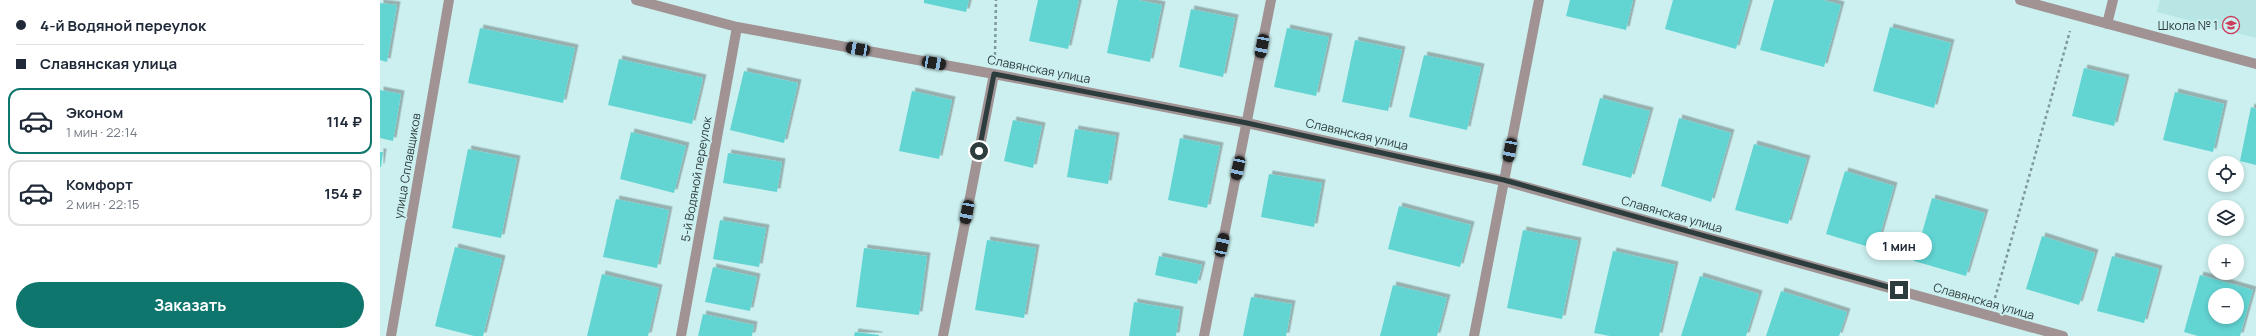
<!DOCTYPE html>
<html lang="ru">
<meta charset="utf-8">
<style>
body{margin:0;font-family:Manrope,sans-serif;background:#f6f6f7;color:#1f2937;height:100vh;display:flex;flex-direction:column;font-size:15px;white-space:nowrap}
*{box-sizing:border-box;margin:0}
p{font-size:13px;color:#747a83}
.icon{flex:none;width:22px;height:22px;fill:none;stroke:currentColor;stroke-width:2;stroke-linecap:round;stroke-linejoin:round}
.map{position:relative;flex:1;overflow:hidden}
.panel{display:flex;flex-direction:column;background:#fff;width:380px}
.panel>*{flex:none}
.hud{display:grid;align-content:center;height:88px;padding:0 16px;background:#fff}
.tools{position:absolute;left:1828px;top:156px;display:grid;gap:8px}
.tools a{display:grid;place-items:center;width:36px;height:36px;border-radius:50%;background:#fff;box-shadow:0 2px 6px #0003;font-size:20px}
.end{position:absolute;width:18px;height:18px;margin:-9px;border:5px solid #2d3c3c;background:#fff;box-shadow:0 0 0 2px #fff}
.from{border-radius:50%}
.bubble{position:absolute;height:28px;border-radius:14px;background:#fff;box-shadow:0 2px 6px #0003;font-size:13px;font-weight:700;line-height:28px;text-align:center}
.car{position:absolute;width:12px;height:24px;margin:-12px -6px;border-radius:5px;box-shadow:0 0 3px 1px #0007;background:linear-gradient(#222 24%,#8ab4d8 0 40%,#222 0 76%,#8ab4d8 0 86%,#222 0)}
.hud b{display:flex;align-items:center;gap:14px;height:38px;font-size:15px}
.hud b+b{border-top:1px solid #e0e1e3}
.hud i{width:10px;height:10px;background:#1f2937}
ul{padding:0;list-style:none}
li{display:flex;align-items:center;gap:12px;height:66px;margin:0 8px 6px;padding:0 8px;border:2px solid #e0e1e3;border-radius:12px}
li div{flex:1}
li b{display:block;font-size:15px}
li em{font-style:normal;font-weight:700}
li.selected{border-color:#0f766e}
li>.icon{width:36px;height:36px;stroke-width:1.5}
.button{display:flex;gap:8px;margin-top:auto;padding:8px 16px}
.button a{flex:1;height:46px;border-radius:24px;background:#0f766e;color:#fff;font-size:16px;font-weight:700;line-height:46px;text-align:center}
main{display:flex;flex:1;min-height:0}
.map>svg:first-child{display:block}
.built{fill:#b7e6e5}
.building{fill:#62d5d3;fill-rule:evenodd;filter:url(#shadow)}
.lines{fill:none;stroke-linecap:round;stroke-linejoin:round}
.path{stroke:#7f9999;stroke-width:2.5;stroke-dasharray:3 3;stroke-linecap:butt}
.minor{stroke:#a19394;stroke-width:10}
.route{stroke:#2d3c3c;stroke-width:5}
.labels{text-anchor:middle;dominant-baseline:central;stroke-width:3.5;stroke-linejoin:round;paint-order:stroke}
.poi-label{font-size:12px;fill:#2d3c3c;stroke:#cbf0ef;text-anchor:end}
.street-label{font-size:12px;fill:#2d3c3c;stroke:#cbf0ef}
</style>
<main>
<section class="panel">
<div class="hud">
<b><i class="from"></i>4-й Водяной переулок</b>
<b><i></i>Славянская улица</b>
</div>
<ul>
<li class="selected"><svg class="icon" aria-label="car" viewBox="0 0 24 24"><path d="M5 17H2v-5l4-1 3-4h7l3 4 3 1v5h-3M9 17h6M6 11h13"/><circle cx="7" cy="17" r="2"/><circle cx="17" cy="17" r="2"/></svg><div><b>Эконом</b><p>1 мин · 22:14</p></div><em>114 ₽</em></li>
<li><svg class="icon" aria-label="car" viewBox="0 0 24 24"><path d="M5 17H2v-5l4-1 3-4h7l3 4 3 1v5h-3M9 17h6M6 11h13"/><circle cx="7" cy="17" r="2"/><circle cx="17" cy="17" r="2"/></svg><div><b>Комфорт</b><p>2 мин · 22:15</p></div><em>154 ₽</em></li>
</ul>
<div class="button"><a>Заказать</a></div>
</section>
<div class="map">
<svg width="1876" height="336" viewBox="0 0 1876 336">
<defs>
<filter id="shadow"><feDropShadow dx="3.5" dy="-3.5" stdDeviation="0" flood-color="#0004"/></filter>
</defs>
<rect width="100%" height="100%" fill="#cbf0ef"/>
<path class="built" d="M1780,0h96v38l-99,-26z"/>
<path class="building" d="M544,0h45l-3,12 -42,-9z
M658,0h41l-11,49 -39,-8z
M738,0h20l24,5 -12,57 -43,-9z
M1190,0h63l-7,30 -60,-14z
M1293,0h77l-14,49 -71,-20z
M1394,0h49l18,5 -17,62 -64,-17z
M0,3l17,2 -10,57 -7,-2z
M811,9l44,9 -12,59 -44,-10z
M1510,27l61,16 -17,65 -61,-17z
M100,28l95,20 -12,55 -95,-20z
M907,28l42,9 -13,59 -42,-9z
M975,40l47,10 -14,61 -46,-9z
M1044,55l57,12 -14,63 -58,-13z
M239,59l84,19 -11,46 -84,-19z
M1704,68l42,10 -12,48 -42,-10z
M364,71l54,12 -14,60 -54,-13z
M0,90l21,4 -8,47 -13,-3z
M532,91l40,9 -13,59 -40,-8z
M1795,92l49,12 -11,48 -50,-12z
M1220,98l50,13 -19,67 -49,-13z
M1871,107l5,2v56l-16,-4z
M1299,118l52,15 -20,69 -50,-16z
M633,120l29,6 -9,42 -29,-7z
M695,129l41,7 -8,48 -41,-7z
M251,132l55,14 -12,47 -54,-14z
M800,138l40,8 -13,62 -39,-8z
M1374,144l53,15 -19,65 -53,-14z
M88,149l49,10 -16,79 -49,-10z
M0,152h3l-2,15h-1z
M348,153l54,9 -5,30 -54,-9z
M1465,171l49,15 -18,63 -50,-15z
M889,174l53,9 -8,44 -53,-10z
M1552,198l53,15 -19,63 -52,-15z
M236,199l53,11 -12,58 -54,-11z
M1019,206l72,19 -11,42 -72,-18z
M340,220l46,8 -7,39 -46,-8z
M1143,230l55,11 -16,78 -55,-11z
M1662,236l53,17 -16,52 -53,-16z
M607,240l49,8 -12,70 -49,-8z
M75,247l47,12 -19,77h-9l-39,-10z
M484,248l63,8 -8,59 -63,-8z
M1233,251l62,14 -16,71h-49l-16,-3z
M779,256l43,9 -5,19 -42,-9z
M1732,256l47,13 -15,54 -47,-12z
M333,267l44,10 -7,34 -45,-9z
M222,274l57,14 -11,48h-61z
M1820,275l53,15 -13,46h-42l-14,-4zM1835,295h22v22h-22z
M1320,276l59,18 -13,42h-65z
M1013,285l54,13 -10,38h-57z
M1401,291l66,21 -8,24h-73z
M871,297l41,7 -6,32h-43z
M754,302l46,8 -4,26h-47z
M323,314l51,11 -2,11h-54z
M475,332l24,3v1h-25z"/>
<g class="lines">
<path class="path" d="M615,55l1,-55
M1615,298l75,-267"/>
<path class="minor" d="M256,0l101,27 257,47 253,49 257,58 559,155
M1640,0l236,64
M1727,24l6,-24
M11,336l58,-336
M301,336l56,-309
M563,336l51,-262
M824,336l67,-336
M1094,336l65,-336"/>
</g>
<g class="lines">
<path class="route" d="M599,151l15,-77 253,49 257,57 395,110"/>
</g>
<defs>
<g id="school-ring" transform="scale(0.9)"><circle r="9.5" fill="#cbf0ef" stroke="#cd3e5d" stroke-width="1.5"/><path d="M0-5L7-2L0 1L-7-2ZM-4 1L0 2.5L4 1V4Q0 6-4 4Z" fill="#cd3e5d"/></g>
</defs>
<g fill-rule="evenodd">
<use href="#school-ring" x="1851" y="25"/>
</g>
<g class="labels">
<g class="poi-label">
<text x="1838" y="25">Школа № 1</text>
</g>
<g class="street-label">
<text transform="translate(659 69) rotate(11)">Славянская улица</text>
<text transform="translate(977 134) rotate(13)">Славянская улица</text>
<text transform="translate(27 166) rotate(-80)">улица Сплавщиков</text>
<text transform="translate(316 179) rotate(-80)">5-й Водяной переулок</text>
<text transform="translate(1292 214) rotate(16)">Славянская улица</text>
<text transform="translate(1604 301) rotate(16)">Славянская улица</text>
</g>
</g>
</svg>
<div class="tools">
<a><svg class="icon" aria-label="locate" viewBox="0 0 24 24"><circle cx="12" cy="12" r="6"/><path d="M12 2v4M12 18v4M2 12h4M18 12h4"/></svg></a>
<a><svg class="icon" aria-label="layers" viewBox="0 0 24 24"><path d="M12 4l9 5-9 5-9-5zM3 14l9 5 9-5"/></svg></a>
<a>+</a>
<a>−</a>
</div>
<i class="end from" style="left:599px;top:151px"></i>
<i class="end" style="left:1519px;top:290px"></i>
<div class="bubble" style="left:1486px;top:232px;width:66px">1 мин</div>
<i class="car" style="left:882px;top:46px;rotate:191deg"></i>
<i class="car" style="left:478px;top:49px;rotate:280deg"></i>
<i class="car" style="left:554px;top:63px;rotate:100deg"></i>
<i class="car" style="left:1130px;top:150px;rotate:191deg"></i>
<i class="car" style="left:858px;top:168px;rotate:192deg"></i>
<i class="car" style="left:587px;top:212px;rotate:191deg"></i>
<i class="car" style="left:842px;top:245px;rotate:12deg"></i>
</div>
</main>
